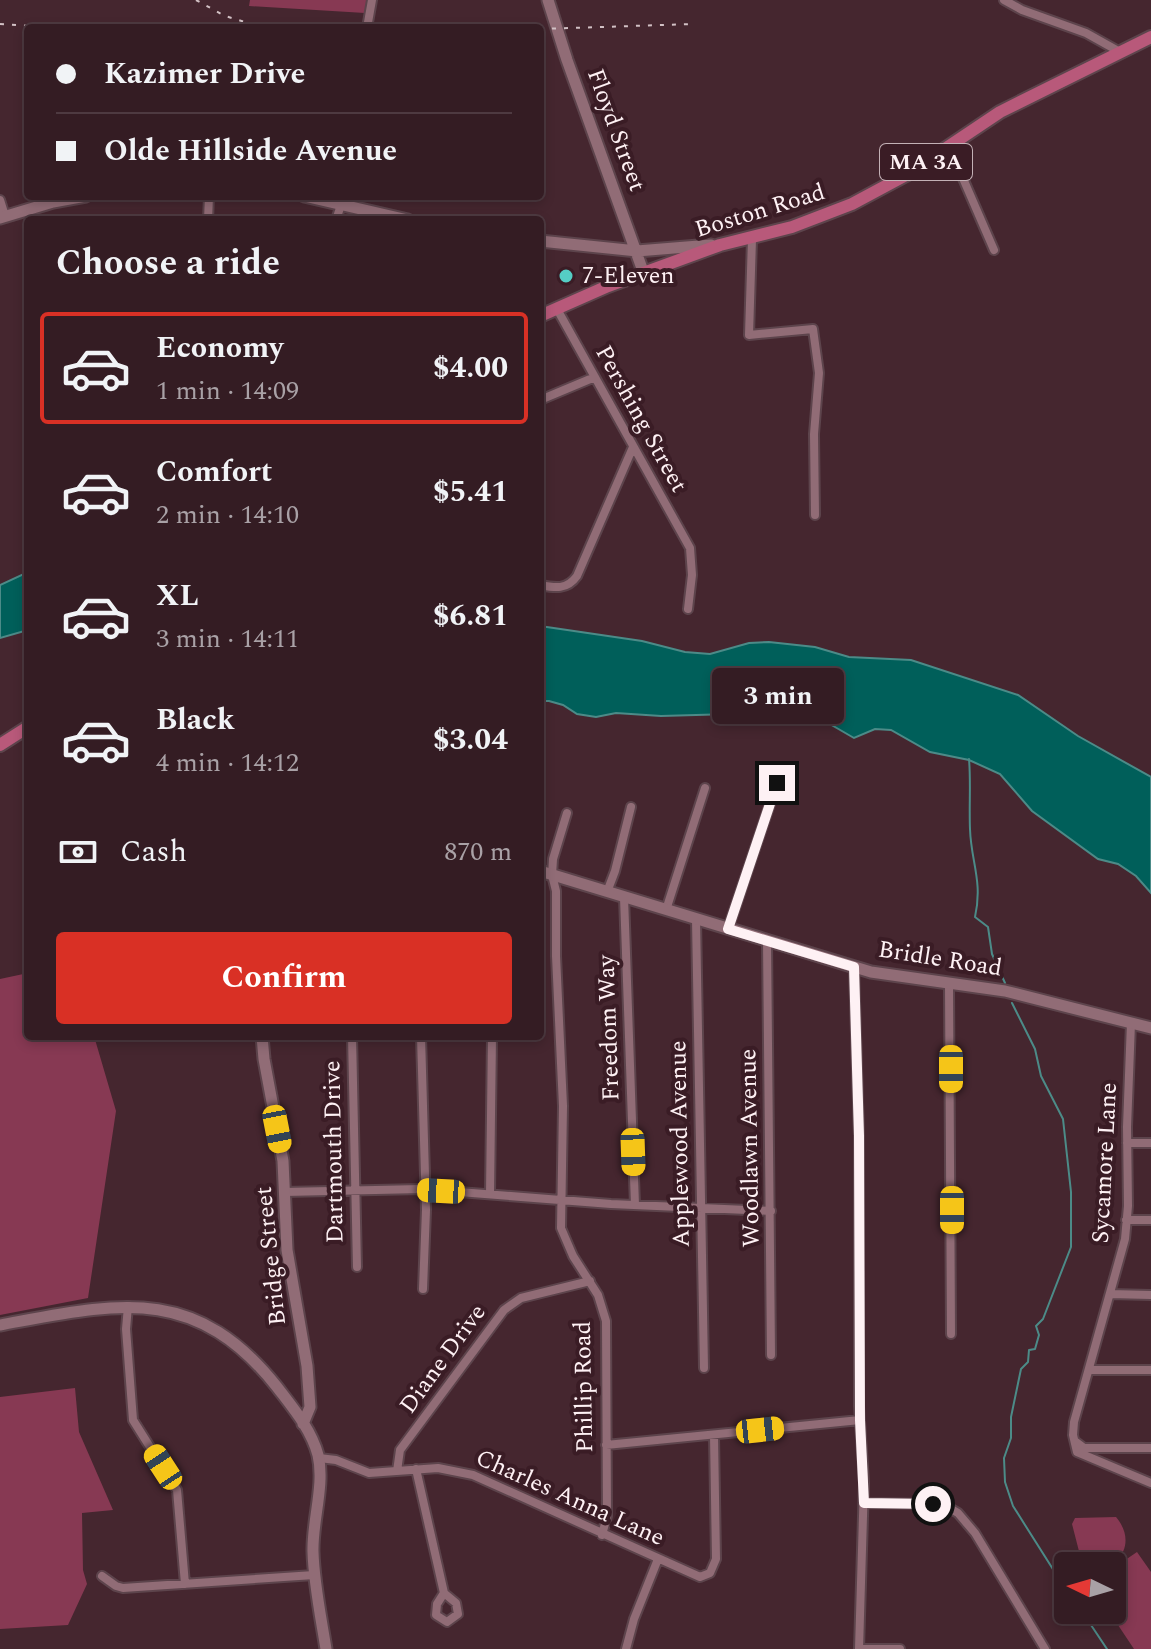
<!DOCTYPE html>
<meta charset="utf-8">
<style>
body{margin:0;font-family:Spectral,serif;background:#3c252b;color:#f1f3f6;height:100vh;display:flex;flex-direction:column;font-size:30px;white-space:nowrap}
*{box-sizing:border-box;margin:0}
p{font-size:26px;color:#a9a1a6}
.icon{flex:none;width:44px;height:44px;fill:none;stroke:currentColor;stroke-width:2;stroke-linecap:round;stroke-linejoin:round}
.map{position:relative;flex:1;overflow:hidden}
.sheet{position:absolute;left:24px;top:216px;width:520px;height:824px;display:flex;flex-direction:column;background:#341c23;border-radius:8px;box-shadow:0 4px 12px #0003,0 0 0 2px #4e3a41}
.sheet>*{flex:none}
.banner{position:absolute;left:24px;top:24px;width:520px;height:176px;border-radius:8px;box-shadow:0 4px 12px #0003,0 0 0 2px #4e3a41;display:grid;align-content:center;height:176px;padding:0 32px;background:#341c23}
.needle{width:52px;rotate:275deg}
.buttons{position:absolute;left:1054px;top:1552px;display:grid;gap:16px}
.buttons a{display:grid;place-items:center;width:72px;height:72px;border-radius:8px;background:#341c23;box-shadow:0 4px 12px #0003,0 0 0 2px #4e3a41;font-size:40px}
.end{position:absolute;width:36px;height:36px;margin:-18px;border:10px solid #fef1f4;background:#111;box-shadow:0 0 0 4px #111}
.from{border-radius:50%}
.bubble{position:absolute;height:56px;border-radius:8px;background:#341c23;box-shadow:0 4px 12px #0003,0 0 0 2px #4e3a41;font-size:26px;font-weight:700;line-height:56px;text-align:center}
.car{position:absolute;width:24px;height:48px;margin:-24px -12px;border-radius:10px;box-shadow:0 0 6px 2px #0007;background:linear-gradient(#f5c518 24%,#345 0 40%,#f5c518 0 76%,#345 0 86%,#f5c518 0)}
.banner b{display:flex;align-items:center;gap:28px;height:76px;font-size:30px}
.banner b+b{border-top:2px solid #4e3a41}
.banner i{width:20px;height:20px;background:#f1f3f6}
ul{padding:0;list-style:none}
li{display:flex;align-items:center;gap:24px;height:112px;margin:0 16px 12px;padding:0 16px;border:4px solid transparent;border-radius:8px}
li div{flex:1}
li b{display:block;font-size:30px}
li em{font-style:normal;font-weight:700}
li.selected{border-color:#d93025}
li>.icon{width:72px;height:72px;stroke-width:1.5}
h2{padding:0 32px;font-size:36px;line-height:96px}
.pay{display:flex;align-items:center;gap:20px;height:88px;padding:0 32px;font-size:30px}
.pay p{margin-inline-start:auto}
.cta{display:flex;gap:16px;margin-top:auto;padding:16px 32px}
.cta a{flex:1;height:92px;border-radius:8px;background:#d93025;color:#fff;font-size:32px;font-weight:700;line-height:92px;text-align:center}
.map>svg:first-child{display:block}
.green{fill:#873953}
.water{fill:#005f5a;stroke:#4c8b88;stroke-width:2}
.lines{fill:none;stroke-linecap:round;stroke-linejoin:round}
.stream{stroke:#4c8b88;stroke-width:2}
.street-casing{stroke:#5d444c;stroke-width:12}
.secondary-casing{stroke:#5d444c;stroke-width:15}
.primary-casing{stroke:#5d444c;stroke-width:16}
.street{stroke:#916c76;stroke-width:8}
.secondary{stroke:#916c76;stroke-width:11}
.primary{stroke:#b8597a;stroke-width:12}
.rail{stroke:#d2c1c5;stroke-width:2;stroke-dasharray:4 8;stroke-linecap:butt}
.route{stroke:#fef1f4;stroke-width:10}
.poi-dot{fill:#55cec5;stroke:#3a1c25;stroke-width:3}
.labels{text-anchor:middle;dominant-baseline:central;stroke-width:8;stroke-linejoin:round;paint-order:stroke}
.shield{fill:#3a1c25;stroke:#c3b1b6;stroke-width:2}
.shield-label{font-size:22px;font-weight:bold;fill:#fef1f4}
.street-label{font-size:24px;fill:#fef1f4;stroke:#3a1c25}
.poi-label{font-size:24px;fill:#fef1f4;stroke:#3a1c25;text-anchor:start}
</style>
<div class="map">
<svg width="1151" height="1649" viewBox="0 0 1151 1649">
<rect width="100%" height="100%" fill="#45262f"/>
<path class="green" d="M250,0h118l-3,13 -116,-7z
M28,973v63h66l22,75 -28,187 -88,17v-336z
M75,1388l4,44 34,78 -31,3 1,57 4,14 -19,41 -68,4v-232z
M1116,1517c24,28 -1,61 -34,46l-10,-39 3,-6z
M1137,1552l14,20v77h-17l-26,-39h4v-41z"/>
<path class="water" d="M28,572v58l-28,8v-53z
M540,626l102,15 43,11 25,2 39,-11 20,-1 46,5 34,10 62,3 107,35 60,41 73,41v116l-15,-17 -18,-12 -20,-5 -66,-48 -32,-37 -31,-14 -39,-8 -39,-22 -16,-1 -21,9 -26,-15 -37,2 -18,-7 -42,-4 -70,2 -45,-3 -20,4 -19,-3 -14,-9 -14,-4h-9z"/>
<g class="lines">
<path class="stream" d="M969,759c2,23 0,46 1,70 1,33 13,52 5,88l13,10 4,27 13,29
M1012,1003l23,46 6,27 22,43 8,73v55l-28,72 -7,7 3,9 -4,14 -6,1 -1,12 -7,7 -10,48v21l-7,20 1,24 8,24 55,87
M1081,1610l26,39"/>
<g class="street-casing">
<path id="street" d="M1004,0l18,10 64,23 34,19
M367,28l5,-28
M949,146l45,104
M0,200l5,16
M208,220l1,-24
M336,220l8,-24
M752,239l-3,96 64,-6 6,44 -5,61 1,81
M557,309l133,239 2,27 -4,34
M540,400l55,-23
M540,585c15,3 27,5 37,-9l56,-129
M567,813l-14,46 -1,16 4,16v65l7,150 -2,122 12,28 25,39 8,26 1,195 -5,19
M607,892l8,-21 16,-64
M624,897l11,308
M666,910l39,-122
M696,919l8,449
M728,929l49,-146
M767,940l4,415
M854,967l5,169v270l5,77 -5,166
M949,985l2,349
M1131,1023l-4,104 1,79 -3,33 -51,183 -1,13 4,17 74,31
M352,1036l5,231
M421,1036l5,174 -3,79
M1127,1143h24
M284,1192l137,-3 190,15 160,7
M490,1194l2,-158
M1126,1220h25
M1110,1294l41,1
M128,1306l-2,23 7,91 44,70 8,94
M1089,1370h62
M1076,1442l8,6h67
M606,1445l254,-25
M319,1458l17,2 33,13 69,-5 35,7 227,102 10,-4 6,-14 -2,-124
M416,1469l28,124
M397,1471l3,-21 104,-140 17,-12 69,-17
M864,1503l69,1 13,2 12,7 17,20 70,116
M102,1576l14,10 7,2 191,-13
M444,1593l12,10 2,11 -11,8 -11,-7 1,-11z
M626,1649l8,-30 24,-60
M859,1649h41"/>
</g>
<g class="secondary-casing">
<path id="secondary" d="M548,0l19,60 77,214
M304,196l104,24
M0,218l53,-16 33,-6
M540,241l97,10 74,-6
M540,871l331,101 134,19 146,37
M262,1036l2,23 19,102 4,89 20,116 3,41 -7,17
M0,1325c115,-21 194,-43 277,62 16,21 34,42 41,68 7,30 -6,66 -5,97 1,33 8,65 13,97"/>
</g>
<g class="primary-casing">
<path id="primary" d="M540,316l68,-30 112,-41 72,-18 60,-23 54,-29 94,-63 151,-75
M0,745l28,-18"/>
</g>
<use href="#street" class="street"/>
<use href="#secondary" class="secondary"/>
<use href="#primary" class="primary"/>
<path class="rail" d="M196,0l29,16 40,12
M0,24l66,4
M540,29l153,-5"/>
</g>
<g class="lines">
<path class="route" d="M777,783l-49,146 126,38 5,169 1,284 4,83 69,1"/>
</g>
<circle class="poi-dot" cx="566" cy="276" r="8"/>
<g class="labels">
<rect class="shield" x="880" y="144" width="92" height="36" rx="6"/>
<g class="shield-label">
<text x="926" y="162">MA 3A</text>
</g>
<g class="street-label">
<text transform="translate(616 130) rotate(70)">Floyd Street</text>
<text transform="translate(760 211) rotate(-17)">Boston Road</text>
<text transform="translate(641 419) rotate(61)">Pershing Street</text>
<text transform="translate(940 959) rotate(9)">Bridle Road</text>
<text transform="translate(609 1028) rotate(-92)">Freedom Way</text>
<text transform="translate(680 1144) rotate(-91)">Applewood Avenue</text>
<text transform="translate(750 1148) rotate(-91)">Woodlawn Avenue</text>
<text transform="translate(334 1152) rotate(-91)">Dartmouth Drive</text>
<text transform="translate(1105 1163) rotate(-87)">Sycamore Lane</text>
<text transform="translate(271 1256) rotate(-96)">Bridge Street</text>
<text transform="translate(443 1359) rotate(-54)">Diane Drive</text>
<text transform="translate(584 1387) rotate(-91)">Phillip Road</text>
<text transform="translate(570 1498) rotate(24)">Charles Anna Lane</text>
</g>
<g class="poi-label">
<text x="582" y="276">7-Eleven</text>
</g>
</g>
</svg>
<div class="buttons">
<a><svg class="needle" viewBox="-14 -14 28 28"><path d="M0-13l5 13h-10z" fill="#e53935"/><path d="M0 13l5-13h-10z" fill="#a9a1a6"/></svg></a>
</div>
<i class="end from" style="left:933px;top:1504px"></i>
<i class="end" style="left:777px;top:783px"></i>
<div class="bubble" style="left:712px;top:668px;width:132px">3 min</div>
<i class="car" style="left:951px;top:1069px;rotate:180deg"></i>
<i class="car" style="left:277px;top:1129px;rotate:169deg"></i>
<i class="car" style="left:633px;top:1152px;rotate:178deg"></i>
<i class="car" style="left:441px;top:1191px;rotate:273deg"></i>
<i class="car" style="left:952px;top:1210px;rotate:180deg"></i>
<i class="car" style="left:760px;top:1430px;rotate:84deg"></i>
<i class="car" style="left:163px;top:1467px;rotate:327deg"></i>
<div class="banner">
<b><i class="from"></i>Kazimer Drive</b>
<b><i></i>Olde Hillside Avenue</b>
</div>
<section class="sheet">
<h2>Choose a ride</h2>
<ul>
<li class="selected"><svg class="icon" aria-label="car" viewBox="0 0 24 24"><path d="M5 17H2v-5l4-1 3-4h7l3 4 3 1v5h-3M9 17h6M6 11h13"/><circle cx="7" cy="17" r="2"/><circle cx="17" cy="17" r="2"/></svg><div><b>Economy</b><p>1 min · 14:09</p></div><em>$4.00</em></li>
<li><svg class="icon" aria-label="car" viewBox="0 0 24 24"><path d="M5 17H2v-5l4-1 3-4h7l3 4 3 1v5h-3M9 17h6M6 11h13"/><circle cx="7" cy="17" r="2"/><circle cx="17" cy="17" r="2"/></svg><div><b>Comfort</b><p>2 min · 14:10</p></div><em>$5.41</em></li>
<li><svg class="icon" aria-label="car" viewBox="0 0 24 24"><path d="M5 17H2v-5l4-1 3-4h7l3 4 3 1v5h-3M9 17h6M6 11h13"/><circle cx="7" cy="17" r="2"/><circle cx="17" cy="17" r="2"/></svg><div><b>XL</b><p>3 min · 14:11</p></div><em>$6.81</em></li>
<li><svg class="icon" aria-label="car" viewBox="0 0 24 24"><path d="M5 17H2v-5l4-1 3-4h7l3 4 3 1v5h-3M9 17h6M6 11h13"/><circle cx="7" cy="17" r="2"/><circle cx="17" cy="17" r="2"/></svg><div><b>Black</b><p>4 min · 14:12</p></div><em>$3.04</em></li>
</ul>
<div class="pay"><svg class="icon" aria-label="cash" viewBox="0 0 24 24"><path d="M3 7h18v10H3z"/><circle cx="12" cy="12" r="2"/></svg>Cash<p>870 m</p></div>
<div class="cta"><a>Confirm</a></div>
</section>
</div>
